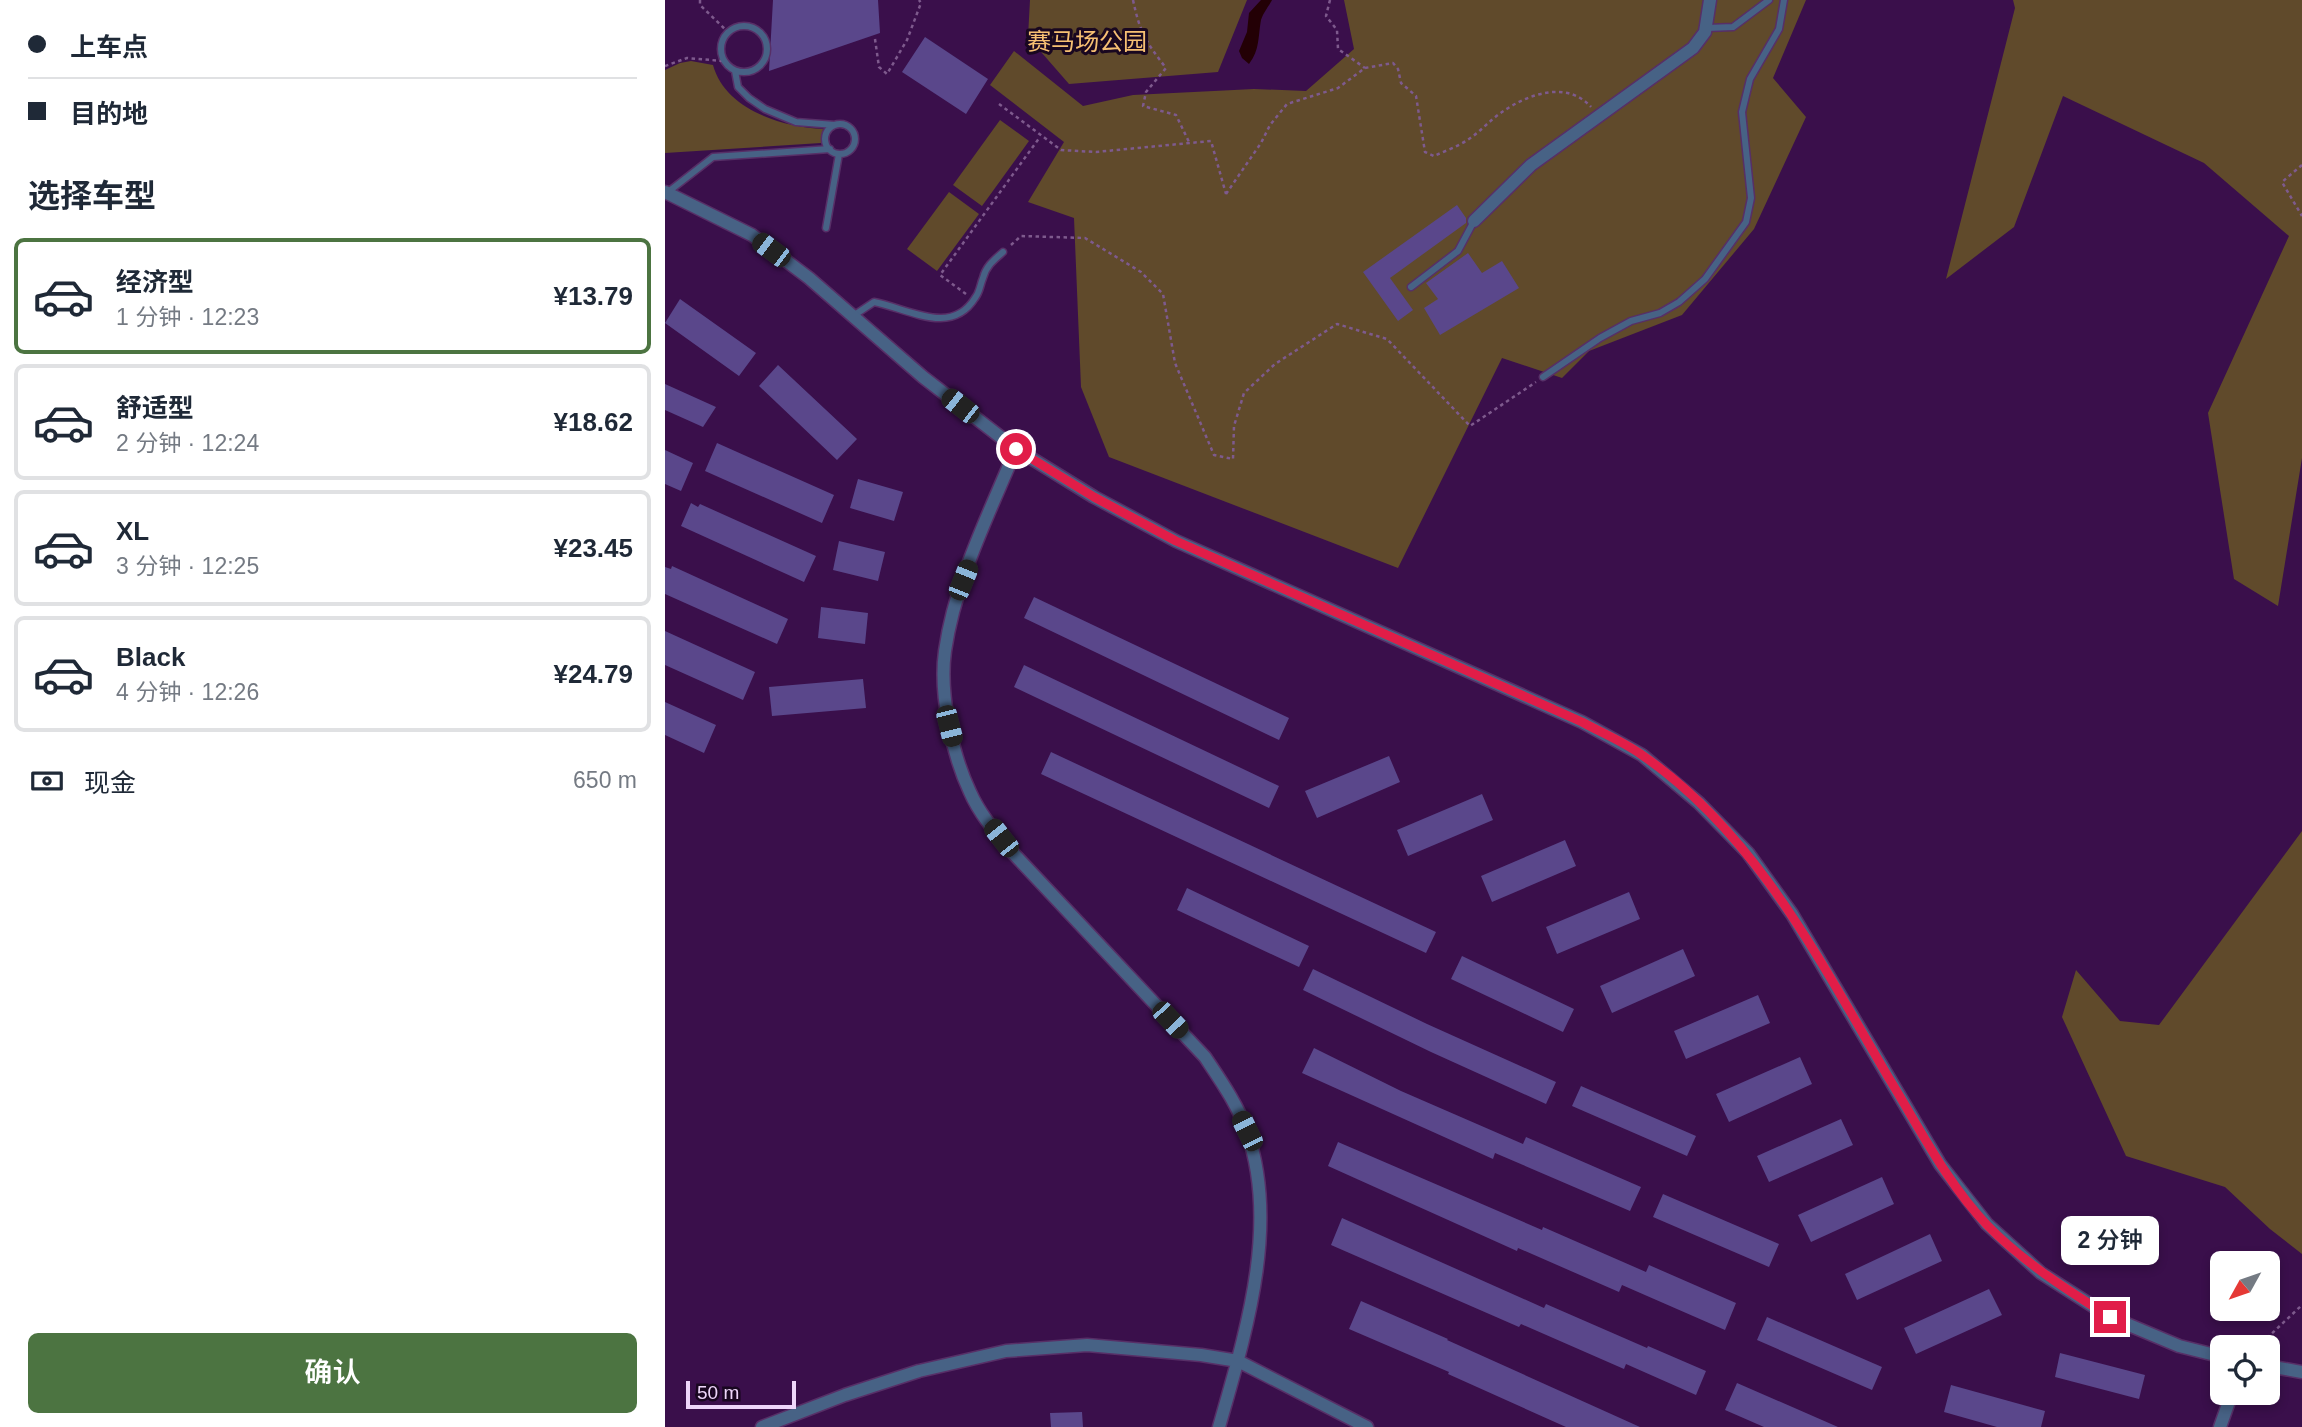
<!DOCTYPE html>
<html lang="zh">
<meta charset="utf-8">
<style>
body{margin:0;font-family:Helvetica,"Noto Sans SC",sans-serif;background:#f6f6f7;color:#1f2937;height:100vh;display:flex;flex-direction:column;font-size:26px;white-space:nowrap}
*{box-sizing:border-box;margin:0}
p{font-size:23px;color:#747a83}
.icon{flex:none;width:38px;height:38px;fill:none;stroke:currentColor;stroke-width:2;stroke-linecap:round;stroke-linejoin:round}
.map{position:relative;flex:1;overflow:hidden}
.sheet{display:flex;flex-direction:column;background:#fff;width:665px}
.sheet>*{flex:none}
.hud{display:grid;align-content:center;height:154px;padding:0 28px;background:#fff}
.needle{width:46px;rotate:230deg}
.buttons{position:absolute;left:1545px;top:1251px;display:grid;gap:14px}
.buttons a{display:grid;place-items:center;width:70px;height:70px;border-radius:10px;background:#fff;box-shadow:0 4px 10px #0003;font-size:35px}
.scale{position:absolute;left:21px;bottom:18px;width:110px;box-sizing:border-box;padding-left:7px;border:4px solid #eed6fa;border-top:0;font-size:19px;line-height:24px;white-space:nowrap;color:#eed6fa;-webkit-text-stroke:5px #190720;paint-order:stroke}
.end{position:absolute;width:32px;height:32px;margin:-16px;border:9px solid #e11d48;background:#fff;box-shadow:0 0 0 4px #fff}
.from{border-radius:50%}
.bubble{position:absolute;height:49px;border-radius:10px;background:#fff;box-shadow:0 4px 10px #0003;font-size:23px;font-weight:600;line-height:49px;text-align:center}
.car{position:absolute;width:21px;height:42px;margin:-21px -10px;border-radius:9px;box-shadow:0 0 5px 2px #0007;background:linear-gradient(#222 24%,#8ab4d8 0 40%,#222 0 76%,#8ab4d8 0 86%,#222 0)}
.hud b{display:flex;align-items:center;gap:24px;height:66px;font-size:26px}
.hud b+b{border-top:2px solid #e0e1e3}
.hud i{width:18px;height:18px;background:#1f2937}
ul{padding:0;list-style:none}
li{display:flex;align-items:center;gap:21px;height:116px;margin:0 14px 10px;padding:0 14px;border:4px solid #e0e1e3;border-radius:10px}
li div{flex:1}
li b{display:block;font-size:26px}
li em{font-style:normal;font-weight:600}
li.on{border-color:#4c7441}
li>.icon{width:63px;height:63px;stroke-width:1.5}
h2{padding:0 28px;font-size:32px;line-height:84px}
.pay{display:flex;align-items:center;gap:18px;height:77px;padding:0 28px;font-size:26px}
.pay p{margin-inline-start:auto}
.cta{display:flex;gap:14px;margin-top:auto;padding:14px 28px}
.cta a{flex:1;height:80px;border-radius:10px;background:#4c7441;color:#fff;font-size:28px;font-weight:600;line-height:80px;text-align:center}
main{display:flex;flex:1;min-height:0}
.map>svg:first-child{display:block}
.green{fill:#604a2b}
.water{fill:#230005}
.building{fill:#5a478b}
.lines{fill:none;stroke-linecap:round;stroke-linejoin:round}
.service-casing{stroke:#572f67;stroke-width:9}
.minor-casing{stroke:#572f67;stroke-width:15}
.path{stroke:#7e5a8d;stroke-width:2.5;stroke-dasharray:3.5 3.5;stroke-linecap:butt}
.service{stroke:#476285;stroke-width:6}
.minor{stroke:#476285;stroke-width:12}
.route{stroke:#e11d48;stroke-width:9}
.labels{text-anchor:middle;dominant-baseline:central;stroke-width:6;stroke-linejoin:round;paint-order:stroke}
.park-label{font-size:24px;fill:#f7c073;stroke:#190720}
</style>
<main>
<section class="sheet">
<div class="hud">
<b><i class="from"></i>上车点</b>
<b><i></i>目的地</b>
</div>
<h2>选择车型</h2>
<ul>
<li class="on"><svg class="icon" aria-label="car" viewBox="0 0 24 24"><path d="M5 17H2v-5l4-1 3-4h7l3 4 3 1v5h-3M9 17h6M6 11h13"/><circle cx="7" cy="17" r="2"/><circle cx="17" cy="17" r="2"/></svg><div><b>经济型</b><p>1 分钟 · 12:23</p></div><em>¥13.79</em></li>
<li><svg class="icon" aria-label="car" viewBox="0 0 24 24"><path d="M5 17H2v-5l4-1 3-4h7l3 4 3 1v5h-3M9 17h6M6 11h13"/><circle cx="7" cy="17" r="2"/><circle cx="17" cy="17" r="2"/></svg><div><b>舒适型</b><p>2 分钟 · 12:24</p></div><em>¥18.62</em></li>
<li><svg class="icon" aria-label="car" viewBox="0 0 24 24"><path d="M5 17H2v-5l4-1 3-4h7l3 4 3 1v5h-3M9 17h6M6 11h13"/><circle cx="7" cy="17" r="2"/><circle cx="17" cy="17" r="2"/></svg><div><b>XL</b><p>3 分钟 · 12:25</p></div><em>¥23.45</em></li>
<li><svg class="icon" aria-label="car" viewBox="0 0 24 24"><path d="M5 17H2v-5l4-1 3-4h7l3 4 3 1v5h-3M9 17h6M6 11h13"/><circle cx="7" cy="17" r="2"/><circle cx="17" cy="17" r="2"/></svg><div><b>Black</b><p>4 分钟 · 12:26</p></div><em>¥24.79</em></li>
</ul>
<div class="pay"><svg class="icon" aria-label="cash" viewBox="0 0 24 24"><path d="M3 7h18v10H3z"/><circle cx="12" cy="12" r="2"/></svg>现金<p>650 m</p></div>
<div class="cta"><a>确认</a></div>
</section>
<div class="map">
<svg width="1637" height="1427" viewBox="0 0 1637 1427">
<rect width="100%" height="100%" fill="#3a0f4b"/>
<path class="green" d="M365,0h217l-29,72 -149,12 -41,-47z
M679,0h462l-33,78 33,39 -52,112 -72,86 -93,36 -27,27 -60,-20 -104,210 -289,-111 -28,-70 -7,-169 -46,-16 36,-60 -74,-57 24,-34 69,55 50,-11 121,-6 52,2 48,-42z
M1348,0h289v458l-24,148 -44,-27 -26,-166 81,-177 -85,-73 -141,-67 -49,131 -68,52 69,-271z
M26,61l22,4c12,44 68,62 110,64l-2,14 -156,10v-83l15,-7z
M335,120l29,21 -47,65 -29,-21z
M284,192l30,22 -42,57 -30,-22z
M1637,831v423l-32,-25 -45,-42 -99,-31 -64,-139 14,-47 44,51 39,4z"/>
<path class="water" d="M596,0h11c-3,6 -9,13 -11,20 -3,16 -1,30 -12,44l-7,-6 -3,-7 8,-19 2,-19z"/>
<path class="building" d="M108,0h105l2,33 -111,38z
M260,37l63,42 -22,35 -64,-42z
M792,205l9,13v5l-76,55 23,32 -15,11 -35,-49z
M803,253l14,20 20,-12 17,27 -79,47 -16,-27 14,-9 -12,-16z
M15,299l76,54 -17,23 -74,-53z
M113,365l79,74 -20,21 -78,-74z
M0,384l51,23 -13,20 -38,-17z
M52,443l117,52 -12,28 -117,-52z
M0,450l28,13 -12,28 -16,-7z
M193,479l45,13 -9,29 -44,-13z
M26,503l7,4 2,-3 116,52 -12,26 -123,-56z
M174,541l46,11 -7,29 -45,-11z
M7,566l116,53 -11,25 -112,-50v-27l6,2z
M369,597l255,121 -10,22 -255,-122z
M156,607l47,6 -3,31 -47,-6z
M0,631l90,41 -12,28 -78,-35z
M359,665l255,121 -10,22 -255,-121z
M198,679l3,29 -94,8 -3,-29z
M0,702l51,23 -12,28 -39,-18z
M386,752l385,180 -10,21 -385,-179z
M724,756l11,26 -83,36 -12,-27z
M817,794l11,26 -85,36 -11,-26z
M900,840l11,26 -84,36 -11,-26z
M522,888l122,58 -10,21 -122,-57z
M964,892l11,27 -83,35 -11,-27z
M1018,949l12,27 -83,37 -12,-27z
M797,956l112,53 -11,23 -112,-53z
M648,969l114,55 129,58 -10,22 -115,-52 -128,-62z
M1093,995l12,28 -84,36 -12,-28z
M649,1048l87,43 122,53 3,-7 115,50 -11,24 -135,-58 -2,6 -191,-86z
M1135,1057l12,27 -83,38 -13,-28z
M916,1086l115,50 -9,20 -115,-50z
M1176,1119l12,26 -84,37 -12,-26z
M673,1142l204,88 1,-3 103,45 3,-7 87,38 -11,27 -103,-45 -3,7 -101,-44 -1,3 -189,-85z
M1217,1177l12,27 -83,38 -13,-27z
M998,1194l116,50 -10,23 -116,-50z
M677,1218l202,90 2,-4 101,44 1,-2 58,25 -10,24 -70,-31 -2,5 -103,-45 -2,3 -188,-82z
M1265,1234l12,27 -85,39 -12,-26z
M1324,1289l13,26 -86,39 -12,-26z
M696,1301l87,38 -1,1 193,87h-74l-118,-53 1,-2 -100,-43z
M1102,1317l115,50 -10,23 -115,-50z
M1395,1353l85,22 -6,24 -84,-22z
M1072,1383l101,44h-74l-39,-17z
M1286,1385l94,26 -4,16h-44l-53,-15z
M417,1412l1,15h-32l-1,-14z"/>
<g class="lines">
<g class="service-casing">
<path id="service" d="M56 49a23 23 0 1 1 46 0a23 23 0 1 1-46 0Z
M1042,28l26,-1 36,-27
M70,71l3,16 11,11 16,11 31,13 39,3
M160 139a15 15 0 1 1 30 0a15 15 0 1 1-30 0Z
M3,192l45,-35 117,-8
M161,228l13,-74
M746,287l47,-36 16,-30
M188,316l21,-14c33,6 77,35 101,-4 5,-6 5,-13 8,-20 3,-12 11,-18 20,-26
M878,377l57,-39 31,-17 29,-8 19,-11 26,-23 41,-57 5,-24 -9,-86 8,-33 29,-50 5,-29"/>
</g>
<g class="minor-casing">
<path id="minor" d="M0,192l87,43 57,43 114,99 93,72 78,48 82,44 406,181 60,33 57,48 49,50 44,61 148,250 47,60 54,49 69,44 69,29 44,11
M809,221l57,-56 162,-117 12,-16 5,-32
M351,449c-27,65 -61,132 -71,202 -6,42 7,103 25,141 10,23 27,42 43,61l192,204c16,24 33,48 42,75 33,94 -2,203 -28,295
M1603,1366l34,6
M97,1427l83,-32 74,-24 87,-20 81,-6 114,10 37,6 129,66
M1555,1427l12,-34"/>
</g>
<path class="path" d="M35,0v5l28,27
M468,0c7,33 13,42 33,68l-20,24 -3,14 33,9 13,27
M665,0l-4,16 11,14 1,19 27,19
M210,39l4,28 8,7 20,-34 14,-37 -2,-3
M0,66l22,-8 36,3
M334,104l62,46 35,2 115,-11 15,53
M1637,165l-20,17 20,34
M561,194l35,-51 9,-18 17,-21 51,-16 27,-20 28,-5 5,6 3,14 15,13 9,56 9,4c11,-5 25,-10 35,-17 12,-8 21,-19 33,-27 26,-18 65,-32 89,-5
M346,245l10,-9 64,2 56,34 22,22 12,69 39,92 19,4 1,-33 10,-33 31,-29 62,-40 50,15 83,87 66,-44
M301,294l-26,-19 100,-138
M1602,1338l35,-33"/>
<use href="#service" class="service"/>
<use href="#minor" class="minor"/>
</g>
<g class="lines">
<path class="route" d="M351,449l78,48 82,44 406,181c20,11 42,20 60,33 115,79 179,208 248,325 30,49 57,103 97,145 36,37 79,64 123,92"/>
</g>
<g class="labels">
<g class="park-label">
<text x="422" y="41">赛马场公园</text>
</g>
</g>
</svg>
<div class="buttons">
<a><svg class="needle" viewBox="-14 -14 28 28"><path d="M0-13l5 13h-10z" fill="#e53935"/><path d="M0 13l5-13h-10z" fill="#747a83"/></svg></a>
<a><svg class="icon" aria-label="locate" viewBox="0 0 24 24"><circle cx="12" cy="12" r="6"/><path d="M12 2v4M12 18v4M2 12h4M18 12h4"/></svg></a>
</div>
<div class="scale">50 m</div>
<i class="end from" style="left:351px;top:449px"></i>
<i class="end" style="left:1445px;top:1317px"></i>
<div class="bubble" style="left:1396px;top:1216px;width:98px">2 分钟</div>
<i class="car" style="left:106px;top:250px;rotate:307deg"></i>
<i class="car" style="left:295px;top:406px;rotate:308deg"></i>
<i class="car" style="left:298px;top:580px;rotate:22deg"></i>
<i class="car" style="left:284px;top:726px;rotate:166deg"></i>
<i class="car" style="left:336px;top:838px;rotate:322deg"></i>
<i class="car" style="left:505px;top:1020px;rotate:137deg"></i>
<i class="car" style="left:582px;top:1131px;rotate:334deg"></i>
</div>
</main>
